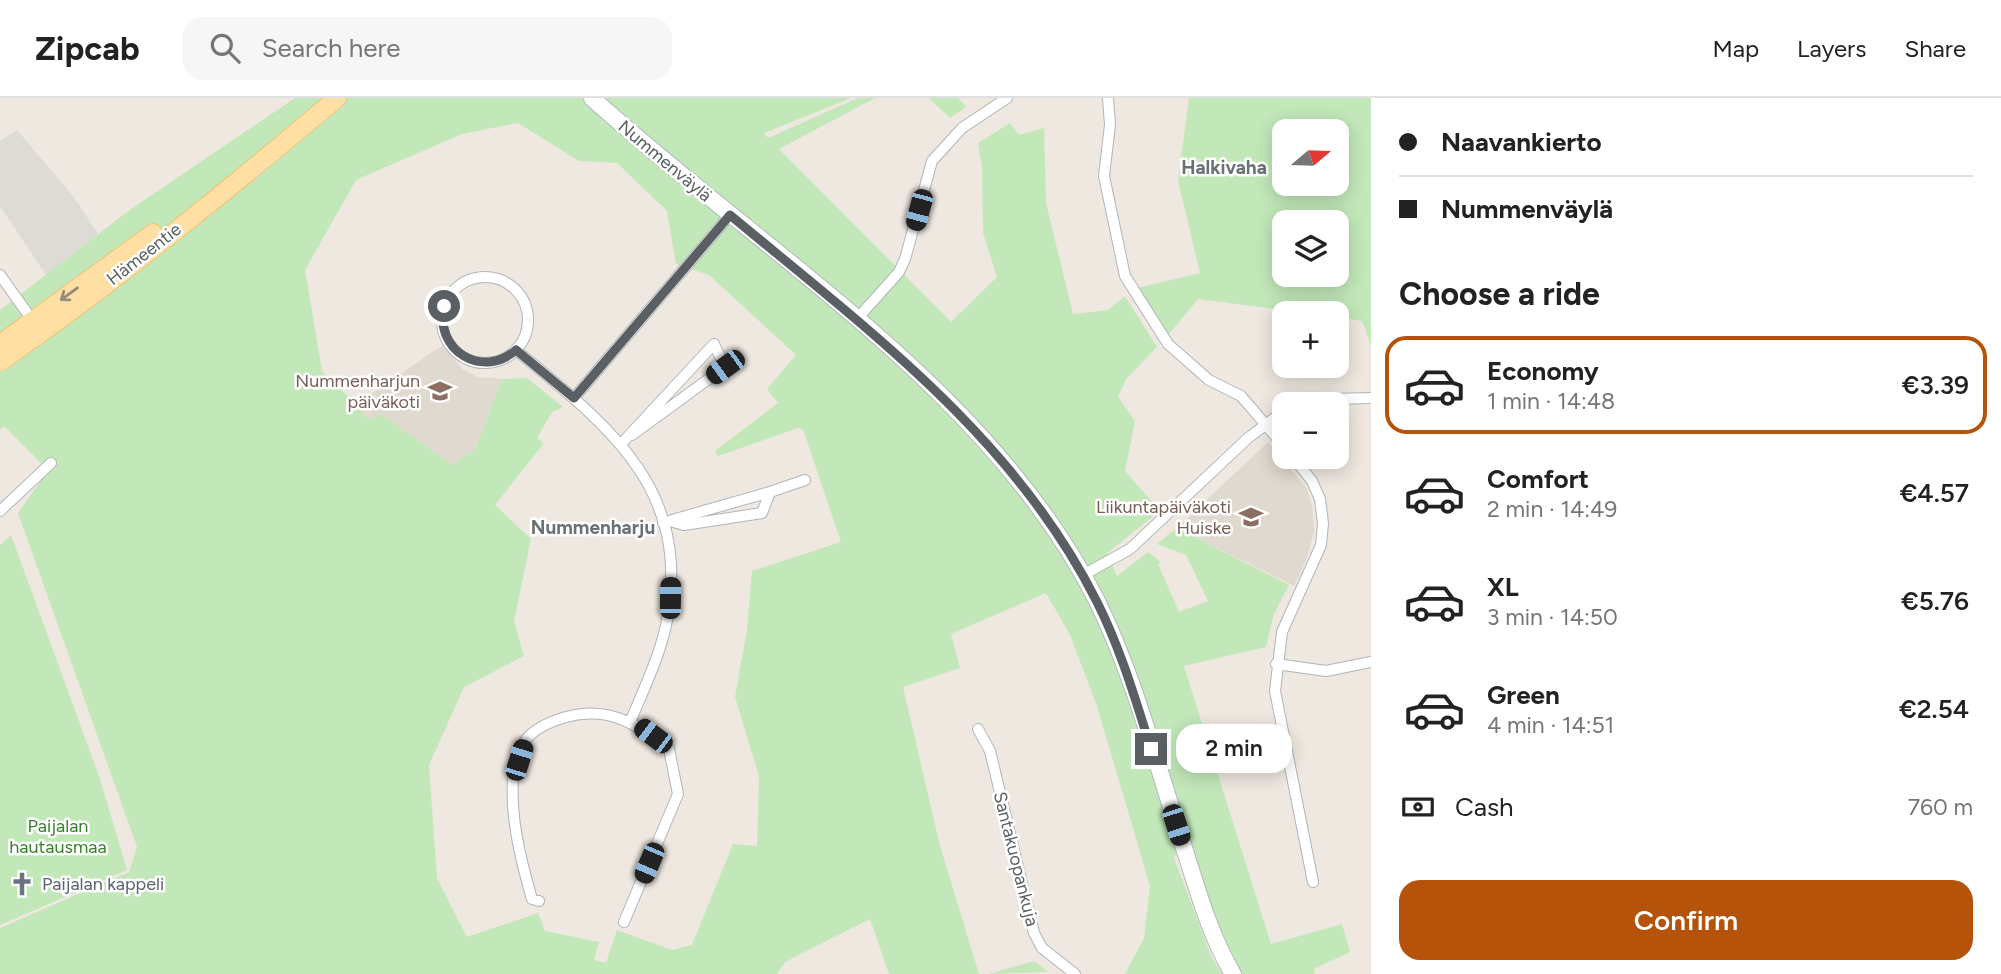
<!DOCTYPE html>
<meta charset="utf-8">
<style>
body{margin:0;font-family:Figtree,sans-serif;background:#f6f6f6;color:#222;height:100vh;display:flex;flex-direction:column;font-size:26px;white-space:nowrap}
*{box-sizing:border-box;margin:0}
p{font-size:23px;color:#767676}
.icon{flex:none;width:38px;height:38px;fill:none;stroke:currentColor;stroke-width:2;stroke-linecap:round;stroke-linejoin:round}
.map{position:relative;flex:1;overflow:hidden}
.sheet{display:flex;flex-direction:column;background:#fff;width:630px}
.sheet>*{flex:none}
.banner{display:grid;align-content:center;height:154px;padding:0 28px;background:#fff}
.needle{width:46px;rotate:71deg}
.buttons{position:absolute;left:1272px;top:21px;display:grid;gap:14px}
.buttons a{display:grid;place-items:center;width:77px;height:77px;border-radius:14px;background:#fff;box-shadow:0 4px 18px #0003;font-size:35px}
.end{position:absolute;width:32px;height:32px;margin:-16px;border:9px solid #595f63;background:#fff;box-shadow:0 0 0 4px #fff}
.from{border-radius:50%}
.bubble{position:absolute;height:49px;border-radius:21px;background:#fff;box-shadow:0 4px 18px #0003;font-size:23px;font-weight:600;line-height:49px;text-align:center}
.car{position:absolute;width:21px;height:42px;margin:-21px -10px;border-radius:9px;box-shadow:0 0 5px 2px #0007;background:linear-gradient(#222 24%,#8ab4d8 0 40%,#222 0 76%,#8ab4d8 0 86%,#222 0)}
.banner b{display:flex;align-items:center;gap:24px;height:66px;font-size:26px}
.banner b+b{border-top:2px solid #e0e0e0}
.banner i{width:18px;height:18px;background:#222}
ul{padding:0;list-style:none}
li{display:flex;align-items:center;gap:21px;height:98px;margin:0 14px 10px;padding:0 14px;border:4px solid transparent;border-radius:21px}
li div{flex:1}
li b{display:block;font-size:26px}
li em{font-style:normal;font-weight:600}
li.active{border-color:#b45309}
li>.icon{width:63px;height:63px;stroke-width:1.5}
h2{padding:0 28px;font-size:32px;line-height:84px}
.pay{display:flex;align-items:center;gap:18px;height:77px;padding:0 28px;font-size:26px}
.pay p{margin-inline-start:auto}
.primary-button{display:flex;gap:14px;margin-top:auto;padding:14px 28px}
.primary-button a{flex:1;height:80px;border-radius:21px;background:#b45309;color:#fff;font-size:28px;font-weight:600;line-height:80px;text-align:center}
header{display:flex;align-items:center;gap:42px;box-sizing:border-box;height:98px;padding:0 35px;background:#fff;border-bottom:2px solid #e0e0e0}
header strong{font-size:33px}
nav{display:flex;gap:38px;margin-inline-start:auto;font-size:24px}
.search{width:490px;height:63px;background:#f6f6f6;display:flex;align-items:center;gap:18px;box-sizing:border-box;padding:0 24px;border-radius:21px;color:#767676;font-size:26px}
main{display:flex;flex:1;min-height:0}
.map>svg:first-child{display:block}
.industrial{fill:#dedad5}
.education{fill:#e0d9d0}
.green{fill:#c2e8b9;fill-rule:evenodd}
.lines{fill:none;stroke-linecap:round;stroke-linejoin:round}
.street-casing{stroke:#b1b5b9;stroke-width:12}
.secondary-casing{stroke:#b2b8bd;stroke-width:18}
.primary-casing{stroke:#ffa947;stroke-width:19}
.street{stroke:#fff;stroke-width:10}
.secondary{stroke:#fff;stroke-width:16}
.primary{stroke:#ffdfa3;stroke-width:18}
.oneway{stroke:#938c79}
.route{stroke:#595f63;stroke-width:9}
.labels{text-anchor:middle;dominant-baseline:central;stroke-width:5;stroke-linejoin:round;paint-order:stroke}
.street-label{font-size:18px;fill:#595f63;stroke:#fff}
.education-label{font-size:18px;fill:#785e54;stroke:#fff;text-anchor:end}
.park-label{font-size:18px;fill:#37812a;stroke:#fff}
.worship-label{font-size:18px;fill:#5b616d;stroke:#fff;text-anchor:start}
.neighbourhood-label{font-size:19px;font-weight:bold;fill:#697175;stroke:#fff}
</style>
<header>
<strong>Zipcab</strong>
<div class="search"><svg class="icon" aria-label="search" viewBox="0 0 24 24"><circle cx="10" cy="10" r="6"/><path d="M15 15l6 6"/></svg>Search here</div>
<nav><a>Map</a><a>Layers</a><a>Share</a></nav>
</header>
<main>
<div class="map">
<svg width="1371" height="876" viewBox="0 0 1371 876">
<rect width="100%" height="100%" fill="#eee8e0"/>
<path class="industrial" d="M17,32l56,66 25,38 -52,41 -46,-69v-65z"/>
<path class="education" d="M443,247l19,24 15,8 25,2 -26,69 -23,17 -72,-51 -13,7 -12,-17z
M1268,344l39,47 5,16 2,26 -7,27 -13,28 -117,-58z"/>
<path class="green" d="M295,0h556l-87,35 4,5 90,-40h17l-96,51 172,173 46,-45 -14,-44 -1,-65 -4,-25 32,-20 9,12 25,-7 2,75 27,111 35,-4 17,-14 32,51 -31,32 -8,18 17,24 -10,50 35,40 -53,42 10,23 31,-24 13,10 -3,2 21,48 29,-11 -22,-46 -29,-11 20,-16 112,57 -15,29 -8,33 -82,19 87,278 71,-20 8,28 -36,17 1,5h-75l-22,-44 -26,-73 -4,-28 -14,29 38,100 10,16h-97l19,-36 6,-52 -53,-180 -27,-71 -24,-42 -95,41 9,34 -57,19 37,159 39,128h-90l-19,-55 -85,43 -8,12h-777v-46l129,-56 8,-25 -119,-334 30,-43 -44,-44 -4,3v-119l131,-101zM518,25l61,38 38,2 50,48 9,53 33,11 87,80 -29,34 11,14 -63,48 3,5 80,-28 5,1 38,113 -89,29 -5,59 -12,67 24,79 -2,70 -24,-2 -41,101 -20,5 -55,-20 -11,33 -12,-3 5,-18 -54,-11 -7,-18 -71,24 -30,-59 -8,-113 35,-78 60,-31 -10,-35 17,-82 -36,-34 49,-62 -7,-5 15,-26 11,-5 -36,-29 -25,1 -26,69 -23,17 -72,-51 -13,6 -12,-16 -34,-33 -17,-101 51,-90 106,-46z
M929,0h29l8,9 -16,11z
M1189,0h182v247l-9,-24 -25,-4v-4h-31l-108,-14 -30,36 -31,-47 63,-15 -22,-92zM1284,33h53v53h-53zM1284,124h53v53h-53z
M11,437l89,244 27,91 -127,55v-380z
M1034,863l14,11 -59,2z"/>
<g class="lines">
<g class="street-casing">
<path id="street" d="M1108,0l2,27 -6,51 21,100 43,68 41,36 32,16 43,50
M0,177l35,49
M442 222a43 43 0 1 1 86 0a43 43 0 1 1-86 0Z
M856,222l43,-48 6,-13 27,-98 30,-33 45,-30
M516,252c89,74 173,134 152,265 -6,37 -23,71 -37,105
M574,300l156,-183
M1306,306l26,-5 39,-1
M622,345l92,-99 11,23 -93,68
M1293,359l19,24 8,18 3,24 -2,22 -39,87 -7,59 38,191
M0,413l51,-48
M672,422l98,-28
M663,425l7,-2 14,4 78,-12 8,-21 35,-12
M1083,477l47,-26 118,-111 36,-27
M1276,566l50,7 45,-9
M978,631l12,22 44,182 8,15 33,26
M539,803l-7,-2c-12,-41 -33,-119 -7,-158 9,-13 27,-20 41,-24 43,-12 70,7 103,32l9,45 -54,128"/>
</g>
<g class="secondary-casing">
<path id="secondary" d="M592,0c172,156 399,292 505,503 39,79 61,169 89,253 13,41 25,83 47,120"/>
</g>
<g class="primary-casing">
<path id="primary" d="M0,246l153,-111
M0,264c117,-81 228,-172 337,-264"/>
</g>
<use href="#street" class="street"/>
<use href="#secondary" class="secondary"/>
<use href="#primary" class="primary"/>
</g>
<defs><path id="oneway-shaft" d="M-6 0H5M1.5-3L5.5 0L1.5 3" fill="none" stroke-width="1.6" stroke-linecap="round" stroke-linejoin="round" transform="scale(1.75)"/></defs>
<use class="oneway" href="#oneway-shaft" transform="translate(69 196) rotate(144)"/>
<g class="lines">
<path class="route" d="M444,208c-10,44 38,74 72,44l58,48 156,-183c138,115 283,221 366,385 24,47 39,98 55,149"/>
</g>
<defs>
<g id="school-bare" transform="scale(1.89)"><path d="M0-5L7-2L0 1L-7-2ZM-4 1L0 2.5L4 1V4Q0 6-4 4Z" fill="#8d6e63" stroke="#fff" stroke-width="2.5" paint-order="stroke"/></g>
<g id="church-bare" transform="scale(1.89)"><path d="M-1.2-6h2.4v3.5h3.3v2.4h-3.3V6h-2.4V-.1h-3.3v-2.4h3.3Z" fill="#6b7280" stroke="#fff" stroke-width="2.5" paint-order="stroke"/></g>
</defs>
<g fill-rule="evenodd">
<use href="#school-bare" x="440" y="293"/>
<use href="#school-bare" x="1251" y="419"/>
<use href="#church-bare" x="22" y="786"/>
</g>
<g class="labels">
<g class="street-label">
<text transform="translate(665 63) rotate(40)">Nummenväylä</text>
<text transform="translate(144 156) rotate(-38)">Hämeentie</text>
<text transform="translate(1016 761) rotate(76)">Santakuopankuja</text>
</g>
<g class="education-label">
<text x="420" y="283">Nummenharjun<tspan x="420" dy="21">päiväkoti</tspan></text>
<text x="1231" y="409">Liikuntapäiväkoti<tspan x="1231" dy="21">Huiske</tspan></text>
</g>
<g class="park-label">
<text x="58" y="728">Paijalan<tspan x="58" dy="21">hautausmaa</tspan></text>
</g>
<g class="worship-label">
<text x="42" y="786">Paijalan kappeli</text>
</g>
<g class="neighbourhood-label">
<text x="1224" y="69">Halkivaha</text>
<text x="593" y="429">Nummenharju</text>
</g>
</g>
</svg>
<div class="buttons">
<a><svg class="needle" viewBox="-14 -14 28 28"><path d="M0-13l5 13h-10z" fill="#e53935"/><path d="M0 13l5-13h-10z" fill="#767676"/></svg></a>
<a><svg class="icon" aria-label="layers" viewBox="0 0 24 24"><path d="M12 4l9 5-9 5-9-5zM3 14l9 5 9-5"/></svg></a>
<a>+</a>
<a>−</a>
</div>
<i class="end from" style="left:444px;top:208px"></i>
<i class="end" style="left:1151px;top:651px"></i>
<div class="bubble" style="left:1176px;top:626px;width:116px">2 min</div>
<i class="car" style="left:919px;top:112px;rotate:195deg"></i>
<i class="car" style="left:725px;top:269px;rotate:234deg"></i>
<i class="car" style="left:670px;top:500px;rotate:1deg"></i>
<i class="car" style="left:653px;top:638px;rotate:307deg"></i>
<i class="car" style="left:519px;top:662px;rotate:17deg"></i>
<i class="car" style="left:1176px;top:727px;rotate:162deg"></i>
<i class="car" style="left:649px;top:765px;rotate:203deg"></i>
</div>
<section class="sheet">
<div class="banner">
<b><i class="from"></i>Naavankierto</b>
<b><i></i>Nummenväylä</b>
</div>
<h2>Choose a ride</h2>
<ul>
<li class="active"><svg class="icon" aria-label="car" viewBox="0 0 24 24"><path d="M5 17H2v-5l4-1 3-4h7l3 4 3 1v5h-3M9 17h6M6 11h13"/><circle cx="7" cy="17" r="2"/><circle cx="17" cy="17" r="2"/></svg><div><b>Economy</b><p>1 min · 14:48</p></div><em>€3.39</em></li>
<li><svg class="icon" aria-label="car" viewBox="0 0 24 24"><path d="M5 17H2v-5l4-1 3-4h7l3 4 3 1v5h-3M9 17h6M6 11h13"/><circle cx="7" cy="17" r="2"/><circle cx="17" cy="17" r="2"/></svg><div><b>Comfort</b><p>2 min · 14:49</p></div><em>€4.57</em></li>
<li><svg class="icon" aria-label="car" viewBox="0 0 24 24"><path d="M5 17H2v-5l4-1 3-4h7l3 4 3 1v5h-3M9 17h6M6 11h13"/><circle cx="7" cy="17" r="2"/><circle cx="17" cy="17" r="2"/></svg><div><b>XL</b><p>3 min · 14:50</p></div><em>€5.76</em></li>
<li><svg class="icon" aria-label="car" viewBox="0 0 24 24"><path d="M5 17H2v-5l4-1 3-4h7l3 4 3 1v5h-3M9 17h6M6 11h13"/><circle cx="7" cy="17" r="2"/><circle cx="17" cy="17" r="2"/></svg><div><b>Green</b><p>4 min · 14:51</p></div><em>€2.54</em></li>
</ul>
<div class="pay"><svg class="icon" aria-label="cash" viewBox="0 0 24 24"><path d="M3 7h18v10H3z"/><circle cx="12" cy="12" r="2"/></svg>Cash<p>760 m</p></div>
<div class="primary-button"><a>Confirm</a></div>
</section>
</main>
